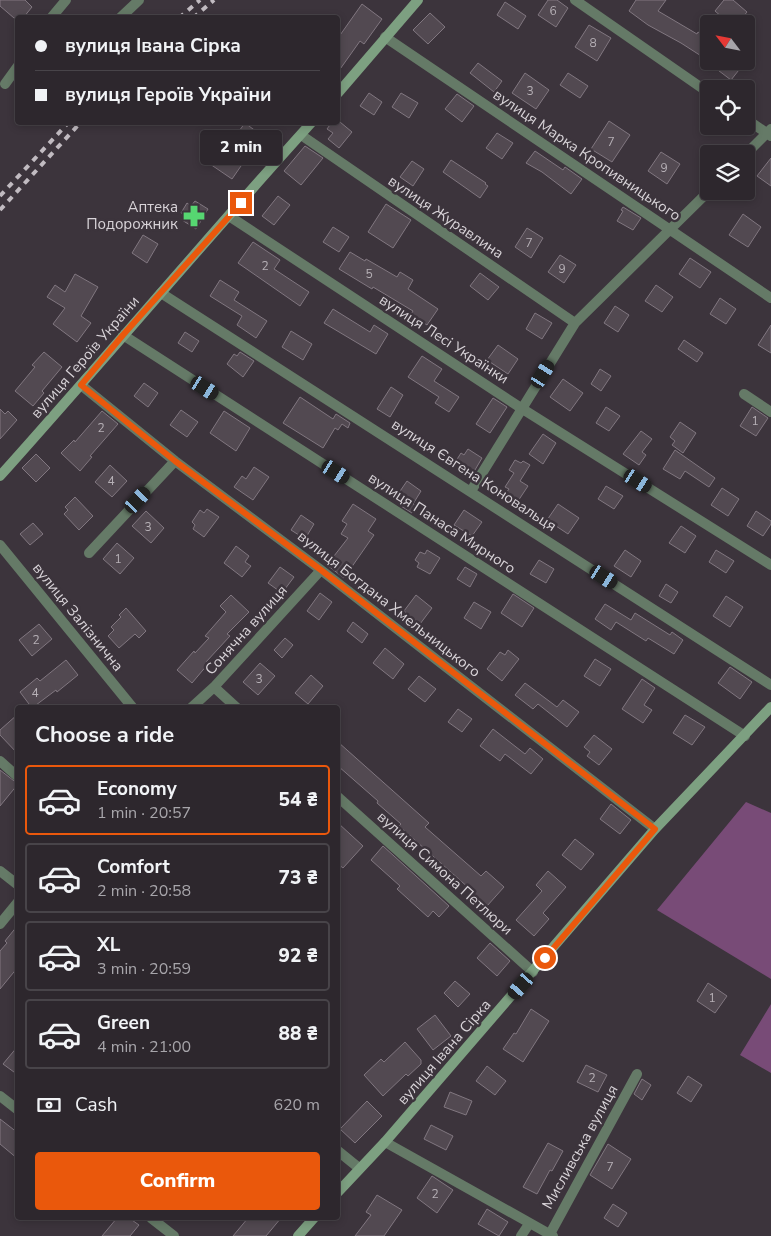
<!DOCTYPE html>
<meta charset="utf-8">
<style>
body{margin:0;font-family:"Nunito Sans",sans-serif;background:#393339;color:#f1f3f6;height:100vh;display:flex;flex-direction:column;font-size:19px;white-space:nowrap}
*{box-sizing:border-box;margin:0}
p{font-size:16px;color:#a7a5aa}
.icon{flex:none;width:28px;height:28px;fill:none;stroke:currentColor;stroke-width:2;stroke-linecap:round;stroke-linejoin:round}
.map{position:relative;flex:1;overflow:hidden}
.details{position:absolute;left:15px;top:705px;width:325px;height:515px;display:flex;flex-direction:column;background:#2d272d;border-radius:5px;box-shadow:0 2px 8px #0003,0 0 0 1px #484449}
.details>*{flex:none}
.hud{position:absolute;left:15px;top:15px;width:325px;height:110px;border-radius:5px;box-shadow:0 2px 8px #0003,0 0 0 1px #484449;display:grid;align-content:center;height:110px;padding:0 20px;background:#2d272d}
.needle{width:32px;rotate:302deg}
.fabs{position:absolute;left:700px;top:15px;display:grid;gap:10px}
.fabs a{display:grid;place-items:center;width:55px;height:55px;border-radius:5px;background:#2d272d;box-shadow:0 2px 8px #0003,0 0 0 1px #484449;font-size:25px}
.end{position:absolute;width:22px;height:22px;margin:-11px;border:6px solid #ea580c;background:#fff;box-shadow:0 0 0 2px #fff}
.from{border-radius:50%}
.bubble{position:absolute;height:35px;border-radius:5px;background:#2d272d;box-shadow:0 2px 8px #0003,0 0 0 1px #484449;font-size:16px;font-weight:800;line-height:35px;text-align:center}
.car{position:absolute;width:15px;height:30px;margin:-15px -8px;border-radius:6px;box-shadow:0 0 4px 1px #0007;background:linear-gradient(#222 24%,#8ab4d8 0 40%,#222 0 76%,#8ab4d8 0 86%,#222 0)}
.hud b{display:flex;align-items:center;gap:18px;height:48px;font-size:19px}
.hud b+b{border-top:1px solid #484449}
.hud i{width:12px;height:12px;background:#f1f3f6}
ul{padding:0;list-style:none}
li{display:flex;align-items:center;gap:15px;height:70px;margin:0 10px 8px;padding:0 10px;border:2px solid #484449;border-radius:5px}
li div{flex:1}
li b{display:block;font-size:19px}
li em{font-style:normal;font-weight:800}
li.selected{border-color:#ea580c}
li>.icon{width:45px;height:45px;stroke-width:1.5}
h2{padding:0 20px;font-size:22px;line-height:60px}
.pay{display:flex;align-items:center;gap:12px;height:55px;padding:0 20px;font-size:19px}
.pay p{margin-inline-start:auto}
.cta{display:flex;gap:10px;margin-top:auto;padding:10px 20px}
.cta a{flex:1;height:58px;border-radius:5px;background:#ea580c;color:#fff;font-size:20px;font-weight:800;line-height:58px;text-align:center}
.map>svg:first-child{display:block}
.forest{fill:#784b77}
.building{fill:#524951;stroke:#817780}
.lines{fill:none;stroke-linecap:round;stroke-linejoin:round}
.street{stroke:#657a67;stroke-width:10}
.secondary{stroke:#7da081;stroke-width:10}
.rail{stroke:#c1bbc1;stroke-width:4;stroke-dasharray:6 6;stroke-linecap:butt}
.route{stroke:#ea580c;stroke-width:6}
.labels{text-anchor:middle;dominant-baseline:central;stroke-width:5;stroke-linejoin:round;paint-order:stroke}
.number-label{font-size:12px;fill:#b6b0b6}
.street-label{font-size:15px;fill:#d8d3d8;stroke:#3c343c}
.poi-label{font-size:15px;fill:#d8d3d8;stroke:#3c343c;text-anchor:end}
</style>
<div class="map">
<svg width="771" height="1236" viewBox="0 0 771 1236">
<rect width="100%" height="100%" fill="#3c343c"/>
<path class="forest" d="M746,802l25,11v166l-114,-69z
M771,1004v69l-31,-18z"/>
<path class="building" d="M0,0h25l7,7 -9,11h-9l-14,-12z
M548,0h9l11,8 -12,19 -18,-12z
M636,0h30l-8,11 39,23 1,-2 11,7v22h37l-15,19 -25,-19h3l-28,-18 -33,-18 -19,-14z
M724,0h9l14,12 -10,12h-7l-15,-13z
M505,2l21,14 -8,13 -21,-14z
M362,4l20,15 -18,25 -4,-3 -22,31v-34z
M430,13l15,14 -17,17 -15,-14z
M589,25l22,13 -14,23 -22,-14z
M478,63l24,18 -8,11 -24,-19z
M525,73l24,17 -13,19 -24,-16z
M568,73l20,13 -8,12 -20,-13z
M369,93l13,9 -8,13 -14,-9z
M401,93l17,10 -9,15 -17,-11z
M457,94l17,12 -12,16 -17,-13z
M609,121l21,14 -18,27 -21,-13z
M332,122h8l12,10 -13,16 -11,-9 5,-6 -6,-4z
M245,123l20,15 -12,17 -3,-2 -18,26 -22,-15 10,-15 4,2z
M497,133l16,10 -11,16 -16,-11z
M305,146l18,12 -22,27 -17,-14z
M535,151l28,19 2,-3 17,12 -11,15 -29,-22 -16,-9z
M661,152l19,12 -13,20 -19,-13z
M771,158v28l-14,-10z
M451,160l35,23 -1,1 3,2 -8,12 -37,-26z
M412,161l12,8 -11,17 -13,-9z
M278,196l12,9 -16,20 -12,-9z
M195,201l13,8 -12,20 -14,-9 3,-4 -4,-3 6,-10 4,3z
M386,204l25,16 -18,28 -25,-16z
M623,207l18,11 -8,12 -16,-9 6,-10 -2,-1z
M743,214l18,13 -13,20 -19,-12z
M333,227l16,10 -10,15 -16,-10z
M527,228l16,10 -12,20 -16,-11z
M143,235l15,9 -11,19 -15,-10z
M253,242l27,18 -6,9 35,23 -9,14 -62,-43z
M350,252l15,9 1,-2 31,18 3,-5 13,8 -5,9 30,20 -11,16 -16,-11 2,-3 -40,-24 -1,2 -33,-20z
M560,255l16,10 -12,18 -16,-11z
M690,258l21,14 -11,16 -21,-14z
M480,273l19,14 -11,13 -18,-14z
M75,274l23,13 -17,29 10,7 -14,19 -24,-18 12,-16 -18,-11 8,-12 10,7z
M220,280l19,12 -5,8 33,21 -11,17 -19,-13 5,-9 -32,-20z
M656,285l17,12 -11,15 -17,-11z
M720,298l16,11 -10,15 -16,-10z
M615,306l14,9 -11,17 -14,-9z
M333,309l37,23 4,-7 14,9 -12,20 -52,-31z
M535,313l17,10 -10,16 -16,-10z
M771,325v28l-13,-8z
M291,331l21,13 -9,16 -21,-13z
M185,332l14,9 -7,11 -14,-9z
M684,340l19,13 -6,9 -19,-13z
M498,345l20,14 -10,15 -21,-14z
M44,352l18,15 -20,24 2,2 -11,13 -18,-15 20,-24 -3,-2z
M240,352l14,9 -11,16 -16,-13 7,-10 3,2z
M422,356l20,13 -8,12 25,16 -10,15 -14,-9 4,-6 -31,-20z
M600,369l11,7 -10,15 -10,-7z
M563,379l20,14 -13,18 -20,-14z
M144,383l14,10 -10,14 -14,-11z
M391,387l12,8 -13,22 -13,-8z
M300,397l33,22 3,-5 14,9 -2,5 -6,-4 -4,6 -3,-2 -12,20 -40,-25z
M493,398l14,9 -17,26 -14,-9z
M606,407l14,9 -11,15 -13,-8z
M752,407l16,11 -12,18 -16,-10z
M0,409l5,5 3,-3 9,9 -17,19z
M181,410l17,12 -11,15 -17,-12z
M102,411l16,13 -28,32 2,1 -12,14 -19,-18 13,-13 1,2z
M224,411l26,17 -14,23 -26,-18z
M680,422l16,11 -13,20 -11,-8 3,-4 -5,-4z
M641,431l11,8 -10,13 4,3 -7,10 -16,-11z
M543,434l13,9 -13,21 -14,-10z
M468,449l14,9 -10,17 -18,-11 7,-11 3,2z
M675,450l40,28 -6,9 -24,-16 -5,8 -17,-10z
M36,454l14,14 -14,14 -14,-14z
M515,460l6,3 2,-2 7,4 -10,16 8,5 -10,15 -12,-8 3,-4 -4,-2 9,-14 -5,-3z
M110,465l17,16 -15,16 -17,-15z
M254,467l15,10 -16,23 -19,-13 8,-11 4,3z
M407,481l14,10 -8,13 4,2 -5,7 -11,-7 3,-4 -8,-5z
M606,486l17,10 -9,13 -16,-10z
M722,488l17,11 -11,17 -17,-11z
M75,497l18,19 -14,14 -15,-16 4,-4 -3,-3z
M353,504l23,15 -8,12 6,4 -30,43 -17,-13 21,-27 -7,-4 6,-10 -5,-3z
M558,504l21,14 -11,16 -21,-14z
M207,509l12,8 -15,20 -11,-8 2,-4 -3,-3 8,-12 4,3z
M464,510l18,12 -10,14 -18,-11z
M146,511l18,17 -13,15 -19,-17z
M756,511l15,10v3l-8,12 -16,-10z
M301,515l13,9 -9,15 -14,-9z
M33,523l10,11 -13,11 -10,-11z
M681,526l15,10 -11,17 -16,-10z
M117,543l17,15 -14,16 -17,-15z
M236,546l13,10 -4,6 6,4 -9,11 -18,-14z
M427,550l13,8 -10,16 -13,-7 2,-4 -4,-3 5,-8 5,2z
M625,550l16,11 -10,16 -17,-11z
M716,550l18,11 -8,12 -17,-11z
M539,560l15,9 -8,14 -16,-9z
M280,567l14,10 -12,16 -14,-10z
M465,567l12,7 -7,13 -13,-8z
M666,584l12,8 -7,11 -12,-7z
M320,593l12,9 -13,18 -12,-9z
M513,594l21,14 -12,19 -21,-14z
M231,595l18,17 -22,22 3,2 -24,26 2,2 -16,19 -15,-13 17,-19 1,2 14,-15 -4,-2 21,-24 -6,-6z
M416,595l16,13 -12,16 -16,-13z
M726,596l17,11 -13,20 -17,-11z
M474,602l17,10 -10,17 -17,-11z
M605,604l26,16 4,-7 35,22 2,-3 11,8 -9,14 -26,-16 -2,3 -30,-19 -5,8 -16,-11z
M126,608l20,23 -7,7 -4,-4 -16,14 -11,-12 6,-6 -3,-3 10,-10 -2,-2z
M353,622l15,12 -6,9 -15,-12z
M39,624l13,15 -20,17 -13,-16z
M285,638l8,7 -11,13 -8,-8z
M385,648l19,16 -11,15 -20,-16z
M508,650l11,9 -17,22 -15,-12 13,-17 5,3z
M595,659l16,10 -11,17 -16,-10z
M66,660l12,15 -21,17 -1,-2 -24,18 -12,-16 17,-14 3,3z
M260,663l15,13 -17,19 -15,-13z
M730,667l22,15 -12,17 -22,-16z
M311,675l12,11 -15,18 -13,-11z
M419,676l17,13 -11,13 -17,-13z
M642,679l13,9 -11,17 8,5 -9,13 -21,-14z
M525,683l32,24 6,-7 16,12 -12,15 -29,-23 -5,5 -18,-14z
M458,709l14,10 -10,13 -14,-10z
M18,714v40l-18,-19v-5z
M685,715l20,12 -13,18 -19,-12z
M493,729l32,25 5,-6 13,11 -12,15 -26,-20 -5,7 -20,-15z
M594,735l18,14 -13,16 -12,-9 3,-4 -6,-5z
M338,742l91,81 -4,4 56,49 5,-5 18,16 -17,19 -18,-16 1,-1 -71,-63 2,-2 -24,-21 1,-2 -40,-35z
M0,770l18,14 -18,22z
M611,804l20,16 -11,14 -20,-15z
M338,823l25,23 -20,22 -5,-4z
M575,839l19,15 -13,16 -19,-15z
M383,846l66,60 -10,11 -6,-6 -5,6 -31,-28 3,-3 -29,-26z
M548,871l18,16 -23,26 6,6 -15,17 -18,-16 26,-29 -6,-6z
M18,925v42l-18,22v-38l7,-8 -2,-2z
M490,943l20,18 -13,15 -20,-18z
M455,981l15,13 -12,13 -14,-14z
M708,983l19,13 -12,17 -18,-12z
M531,1009l18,12 -26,41 -20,-13 11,-16 2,1z
M435,1015l16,21 -18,14 -16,-21z
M405,1042l16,18v4l-13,12 -2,-2 -23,22 -19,-21 17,-16 3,3z
M18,1046v29l-15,-11z
M586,1065l21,10 -9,17 -21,-10z
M487,1066l19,15 -11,14 -19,-14z
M688,1076l14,9 -11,17 -14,-9z
M642,1079l9,6 -9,15 -8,-6z
M450,1092l22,9 -6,14 -22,-8z
M367,1101l15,15 -27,27 -15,-14z
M0,1119l18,14v26l-18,-15z
M431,1125l22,11 -7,14 -22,-11z
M548,1143l15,8 -11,20 -2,-1 -13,24 -14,-7z
M608,1144l23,15 -19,30 -22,-14z
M432,1176l21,14 -16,23 -20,-15z
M377,1195l25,15 -18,26h-29l16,-21 -5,-3z
M613,1204l14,9 -9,14 -14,-9z
M487,1209l21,13 -9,14 -21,-12z
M117,1218h12l10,7 -9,11h-28z
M248,1218h33l-15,18h-33z"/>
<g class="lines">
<path class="street" d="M575,0l134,93
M51,18l15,-18
M120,18l19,-18
M385,37l386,261
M5,84l13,-18
M746,119l25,17
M301,135l274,188
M746,154l25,-25
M229,216l292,192 250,157
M161,293l610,392
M123,335l622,401
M81,385l94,76 146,109 334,259
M744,394l27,18
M471,491l104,-168 134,-132
M0,545l133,163
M89,553l86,-92
M214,687l23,21
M191,708l23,-21 107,-117
M0,761l18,16
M338,797l195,175
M0,871l18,14
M0,924l18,-22
M0,1096l18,14
M385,1142l168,94
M338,1151l21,17
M151,1218l23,18
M550,1234l87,-160
M521,1236l8,-12"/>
<path class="secondary" d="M338,93l80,-93
M0,476c105,-117 206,-237 312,-354
M338,1192l47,-50 270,-313 116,-122
M298,1236l16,-18"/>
<path class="rail" d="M179,18l21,-18
M193,18l21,-18
M0,196l69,-74
M0,210l81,-88"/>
</g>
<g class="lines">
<path class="route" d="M241,203l-118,132 -42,50 94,76 146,109 334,259 -110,129"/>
</g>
<defs>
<g id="pharmacy-bare" transform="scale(1.725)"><path d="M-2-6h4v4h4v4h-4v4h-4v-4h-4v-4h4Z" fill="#56d671" stroke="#3c343c" stroke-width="2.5" paint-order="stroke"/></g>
</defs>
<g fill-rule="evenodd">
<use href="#pharmacy-bare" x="194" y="216"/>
</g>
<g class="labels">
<g class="number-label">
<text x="553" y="11">6</text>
<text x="593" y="43">8</text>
<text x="530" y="91">3</text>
<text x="611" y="142">7</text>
<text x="664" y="168">9</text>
<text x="529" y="243">7</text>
<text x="265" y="266">2</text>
<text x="562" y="269">9</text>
<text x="369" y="274">5</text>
<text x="755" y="421">1</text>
<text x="101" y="428">2</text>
<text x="111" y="481">4</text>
<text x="148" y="527">3</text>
<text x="118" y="559">1</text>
<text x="36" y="640">2</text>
<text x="259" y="679">3</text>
<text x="35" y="693">4</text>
<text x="712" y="998">1</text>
<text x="592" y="1078">2</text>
<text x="610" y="1167">7</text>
<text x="435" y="1194">2</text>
</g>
<g class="street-label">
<text transform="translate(587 155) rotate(34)">вулиця Марка Кропивницького</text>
<text transform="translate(446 217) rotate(34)">вулиця Журавлина</text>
<text transform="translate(444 339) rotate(33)">вулиця Лесі Українки</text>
<text transform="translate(85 357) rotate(-49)">вулиця Героїв України</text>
<text transform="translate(474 475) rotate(33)">вулиця Євгена Коновальця</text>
<text transform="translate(442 523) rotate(33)">вулиця Панаса Мирного</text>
<text transform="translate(389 604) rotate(38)">вулиця Богдана Хмельницького</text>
<text transform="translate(78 617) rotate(51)">вулиця Залізнична</text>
<text transform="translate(246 630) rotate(-48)">Сонячна вулиця</text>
<text transform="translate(445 873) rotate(42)">вулиця Симона Петлюри</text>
<text transform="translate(444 1052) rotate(-49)">вулиця Івана Сірка</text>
<text transform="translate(580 1147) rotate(-61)">Мисливська вулиця</text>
</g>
<g class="poi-label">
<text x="178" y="207">Аптека<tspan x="178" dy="17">Подорожник</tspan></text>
</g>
</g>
</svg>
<div class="fabs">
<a><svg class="needle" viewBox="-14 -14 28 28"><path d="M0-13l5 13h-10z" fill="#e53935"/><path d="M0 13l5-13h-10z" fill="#a7a5aa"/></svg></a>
<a><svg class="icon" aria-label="locate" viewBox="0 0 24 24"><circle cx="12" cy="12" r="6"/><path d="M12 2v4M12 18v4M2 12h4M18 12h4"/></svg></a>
<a><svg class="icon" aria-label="layers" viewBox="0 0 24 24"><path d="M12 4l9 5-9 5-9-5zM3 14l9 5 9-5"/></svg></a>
</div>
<i class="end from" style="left:545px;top:958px"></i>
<i class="end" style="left:241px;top:203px"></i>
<div class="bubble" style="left:200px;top:130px;width:82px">2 min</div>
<i class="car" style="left:543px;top:374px;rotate:32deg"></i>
<i class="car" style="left:205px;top:388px;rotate:123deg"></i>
<i class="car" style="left:336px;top:472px;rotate:123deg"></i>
<i class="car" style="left:638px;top:481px;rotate:122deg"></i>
<i class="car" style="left:138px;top:500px;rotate:43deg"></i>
<i class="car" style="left:604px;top:577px;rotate:123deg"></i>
<i class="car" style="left:521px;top:986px;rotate:221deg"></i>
<div class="hud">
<b><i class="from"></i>вулиця Івана Сірка</b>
<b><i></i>вулиця Героїв України</b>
</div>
<section class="details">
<h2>Choose a ride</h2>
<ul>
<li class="selected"><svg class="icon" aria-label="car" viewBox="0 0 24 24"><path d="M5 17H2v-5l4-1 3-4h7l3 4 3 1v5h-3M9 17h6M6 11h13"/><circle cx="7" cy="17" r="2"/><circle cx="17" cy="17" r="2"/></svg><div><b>Economy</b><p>1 min · 20:57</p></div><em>54 ₴</em></li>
<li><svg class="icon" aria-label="car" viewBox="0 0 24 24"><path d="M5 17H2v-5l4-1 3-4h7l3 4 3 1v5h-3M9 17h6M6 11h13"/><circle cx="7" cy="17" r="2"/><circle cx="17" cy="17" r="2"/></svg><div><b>Comfort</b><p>2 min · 20:58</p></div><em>73 ₴</em></li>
<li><svg class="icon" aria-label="car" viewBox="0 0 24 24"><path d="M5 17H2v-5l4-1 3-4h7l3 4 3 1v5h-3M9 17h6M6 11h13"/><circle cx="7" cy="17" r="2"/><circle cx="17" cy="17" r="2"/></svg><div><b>XL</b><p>3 min · 20:59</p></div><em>92 ₴</em></li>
<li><svg class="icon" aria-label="car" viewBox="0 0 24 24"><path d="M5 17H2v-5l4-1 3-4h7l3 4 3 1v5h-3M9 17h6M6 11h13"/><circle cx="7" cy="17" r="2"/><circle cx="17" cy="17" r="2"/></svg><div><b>Green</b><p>4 min · 21:00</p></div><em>88 ₴</em></li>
</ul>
<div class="pay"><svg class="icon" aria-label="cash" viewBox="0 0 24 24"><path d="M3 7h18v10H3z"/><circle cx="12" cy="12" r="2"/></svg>Cash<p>620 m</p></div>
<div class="cta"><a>Confirm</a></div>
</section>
</div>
